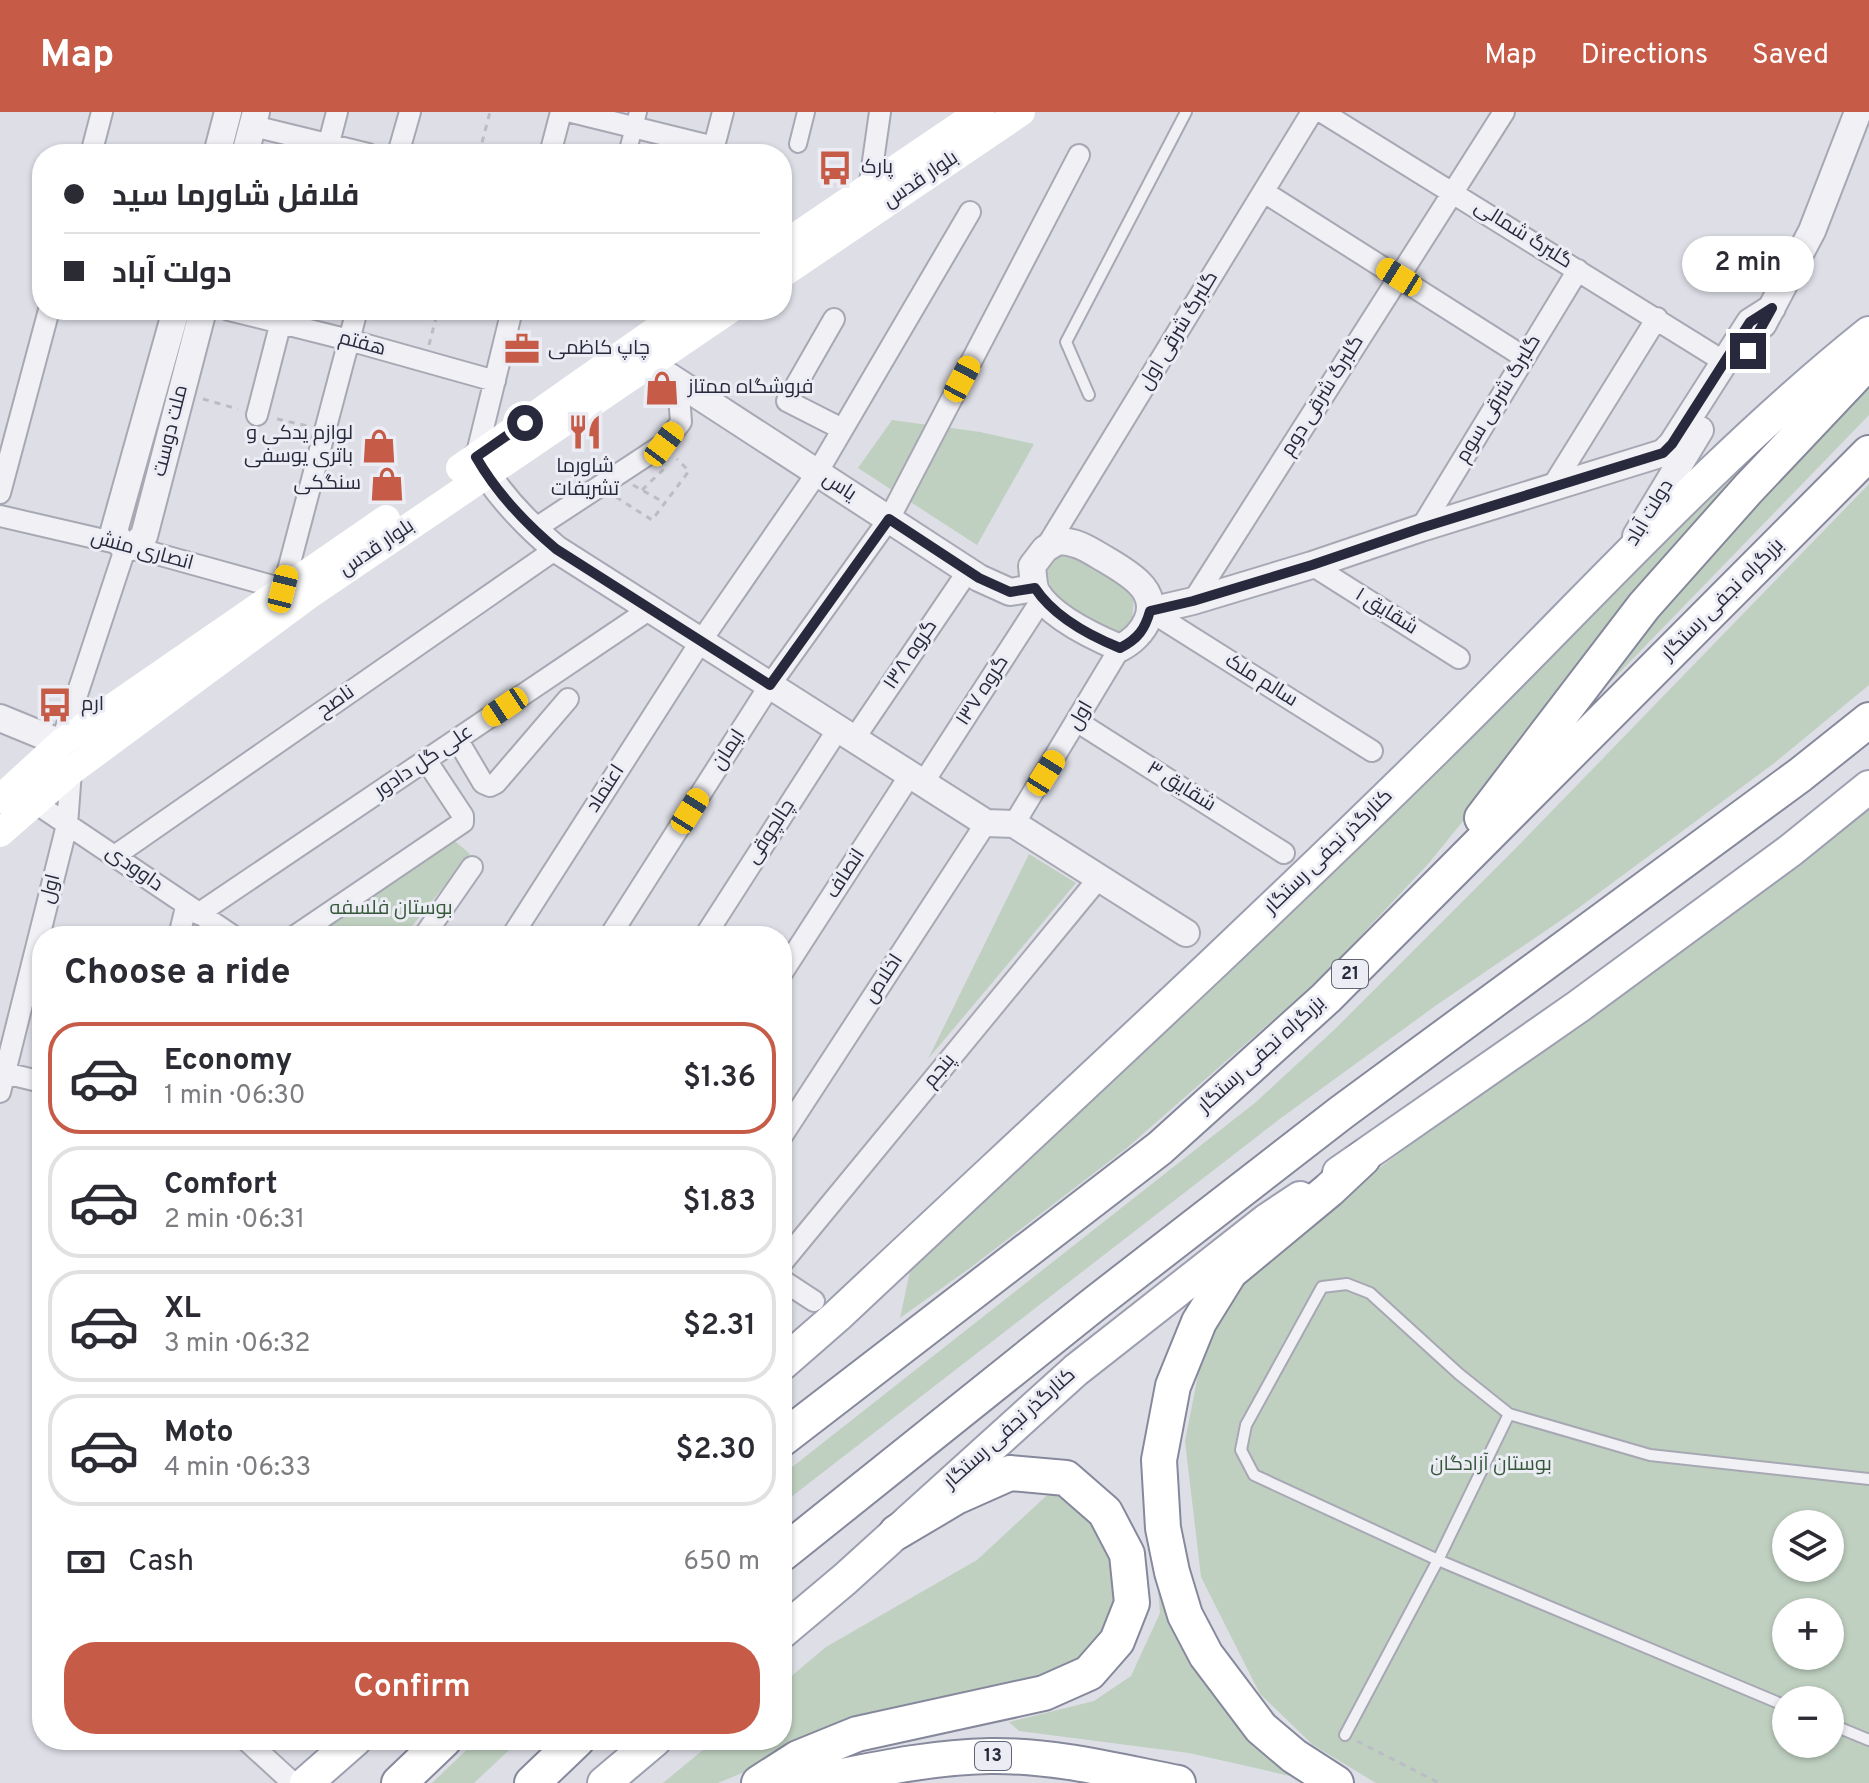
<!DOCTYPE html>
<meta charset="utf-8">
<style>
body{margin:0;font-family:Overpass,Cairo,sans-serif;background:#f2f2f3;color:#2b2b33;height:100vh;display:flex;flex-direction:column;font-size:30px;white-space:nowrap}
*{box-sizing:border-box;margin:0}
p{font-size:26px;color:#7c7c81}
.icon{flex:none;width:44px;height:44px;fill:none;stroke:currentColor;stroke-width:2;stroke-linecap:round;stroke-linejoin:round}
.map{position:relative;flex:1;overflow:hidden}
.sheet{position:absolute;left:32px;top:814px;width:760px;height:824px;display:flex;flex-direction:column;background:#fff;border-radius:32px;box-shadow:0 2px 6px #0004}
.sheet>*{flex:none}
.banner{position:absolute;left:32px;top:32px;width:760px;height:176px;border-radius:32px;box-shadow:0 2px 6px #0004;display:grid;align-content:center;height:176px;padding:0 32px;background:#fff}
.fabs{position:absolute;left:1772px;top:1398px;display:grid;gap:16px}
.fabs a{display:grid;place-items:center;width:72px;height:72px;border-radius:50%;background:#fff;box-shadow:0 2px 6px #0004;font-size:40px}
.end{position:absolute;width:36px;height:36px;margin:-18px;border:10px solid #28293c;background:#fff;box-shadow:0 0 0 4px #fff}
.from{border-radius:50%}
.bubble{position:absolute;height:56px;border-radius:28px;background:#fff;box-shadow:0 2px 6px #0004;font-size:26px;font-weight:600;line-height:56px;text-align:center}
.car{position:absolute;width:24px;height:48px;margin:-24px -12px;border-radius:10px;box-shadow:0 0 6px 2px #0007;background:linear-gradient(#f5c518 24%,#345 0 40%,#f5c518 0 76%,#345 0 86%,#f5c518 0)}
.banner b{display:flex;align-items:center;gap:28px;height:76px;font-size:30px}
.banner b+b{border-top:2px solid #e1e1e2}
.banner i{width:20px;height:20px;background:#2b2b33}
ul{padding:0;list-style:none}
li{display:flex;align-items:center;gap:24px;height:112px;margin:0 16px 12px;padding:0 16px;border:4px solid #e1e1e2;border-radius:32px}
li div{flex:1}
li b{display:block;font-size:30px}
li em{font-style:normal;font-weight:600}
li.on{border-color:#c65b48}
li>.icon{width:72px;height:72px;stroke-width:1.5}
h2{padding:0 32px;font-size:36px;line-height:96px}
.pay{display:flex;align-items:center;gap:20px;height:88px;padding:0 32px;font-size:30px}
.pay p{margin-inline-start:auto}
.cta{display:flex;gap:16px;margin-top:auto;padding:16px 32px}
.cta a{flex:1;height:92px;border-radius:32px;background:#c65b48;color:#fff;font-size:32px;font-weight:600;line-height:92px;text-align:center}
header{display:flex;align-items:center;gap:48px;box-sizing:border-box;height:112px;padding:0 40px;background:#c65b48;color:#fff}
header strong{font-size:38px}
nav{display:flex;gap:44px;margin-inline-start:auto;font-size:28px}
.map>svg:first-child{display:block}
.green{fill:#bfd0c0;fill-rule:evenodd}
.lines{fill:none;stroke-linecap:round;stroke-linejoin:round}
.service-casing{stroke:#a7a8b3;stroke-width:14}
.pedestrian-casing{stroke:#a7a8b3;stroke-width:20}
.minor-casing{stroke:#a7a8b3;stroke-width:24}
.tertiary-casing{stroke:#a7a8b3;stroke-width:30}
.primary-casing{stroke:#9d9fb1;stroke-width:36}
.trunk-casing{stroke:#86889c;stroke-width:38}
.path{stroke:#bcbcc5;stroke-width:3;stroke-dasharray:6 6;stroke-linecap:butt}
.service{stroke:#f0f0f5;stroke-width:10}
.pedestrian{stroke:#f0f0f5;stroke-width:16}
.minor{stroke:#f0f0f5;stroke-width:20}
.tertiary{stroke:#f0f0f5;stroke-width:26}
.secondary{stroke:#fff;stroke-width:28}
.primary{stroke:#fff;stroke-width:32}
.trunk{stroke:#fff;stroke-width:34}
.route{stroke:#28293c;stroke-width:10}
.labels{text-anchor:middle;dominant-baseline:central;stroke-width:6;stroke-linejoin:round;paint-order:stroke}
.shield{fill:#ecedf4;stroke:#636473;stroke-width:2}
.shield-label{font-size:18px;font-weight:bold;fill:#28293c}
.poi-label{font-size:20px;fill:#28293c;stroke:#ecedf4;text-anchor:start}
.street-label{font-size:20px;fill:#28293c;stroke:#ecedf4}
.park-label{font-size:20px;fill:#36573a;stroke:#ecedf4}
</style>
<header>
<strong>Map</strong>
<nav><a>Map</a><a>Directions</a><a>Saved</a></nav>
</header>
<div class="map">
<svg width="1869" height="1671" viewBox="0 0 1869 1671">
<rect width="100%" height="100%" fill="#dddee6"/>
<path class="green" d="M1869,261v42l-311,321 -8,-2z
M1801,292l-372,459 -106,113 -195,171 -158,121 -70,50 10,-47 150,-139z
M892,308l88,12 54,12 -57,101 -119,-77z
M1869,372v201l-96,79 -200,148 -135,92 -157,114 -499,386v-29l474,-373 78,-72 182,-182z
M1072,439l58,37 4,8 -2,25 -14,14c-36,-20 -68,-25 -72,-70l10,-11z
M1869,695v976h-493l-63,-38 -53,-51 -59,-117 -16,-136 21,-107 25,-54 501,-378zM1786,1412h44v44h-44zM1786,1500h44v44h-44zM1786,1588h44v44h-44z
M450,725l20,17 -66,82h-96z
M1029,742l47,29 -148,176z
M1058,1373l41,39 23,41 2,49 -21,37 -69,33 -171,38 -145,61h-55l52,-43h67v-56l44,-37 151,-87z
M1156,1451l165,220 -132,-30 -170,-22 -10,-9 85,-21 37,-25 29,-63z
M477,1628h43l-46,43h-42z"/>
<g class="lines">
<g class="service-casing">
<path id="service" d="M1089,283l-23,-53 120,-230
M1509,1302l-71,146 348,146
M1830,1612l39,16
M1345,1623l93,-175 -184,-85 -13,-25 5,-25 76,-138 25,-3 23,9 89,81 50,40 141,41 219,24"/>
</g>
<g class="pedestrian-casing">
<path id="pedestrian" d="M798,32l8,-32
M627,42l11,-42"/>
</g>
<g class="minor-casing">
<path id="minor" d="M572,0l142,35
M1322,0l401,249
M253,14l115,28
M91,42l11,-42
M326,42l11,-42
M398,42l12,-42
M550,42l11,-42
M712,42l11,-42
M869,77l11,-77
M1264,80l260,165
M229,198l120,30 146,41
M834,207l-47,82 55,28
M257,303l27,-105
M476,345l36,-147
M1552,375l105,-169
M0,381l49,-183
M0,404l121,28 162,45 74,-279
M1421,416l157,-258
M533,418l131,-86 17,-22 -3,-40
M1045,437l267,-437
M1312,453l147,93
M1193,489l311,-489
M1150,499l222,140
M1078,610l206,131
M457,627l26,44 7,3 6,-3 72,-84
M854,627l114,-168
M61,631l65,-197
M923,671l119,-184
M34,690l199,134
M1014,712l106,-176
M116,743l440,-306
M198,802l452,-305
M179,824l7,-29
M295,824l168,-114v-6l-37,-56
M424,824l48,-69
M512,824l189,-295 116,-168 153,-261
M610,824l160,-251 119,-166 190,-364
M705,824l133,-207
M782,861l128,-198
M5,961l37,9
M0,980l67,-267 4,-54
M782,1024l204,-313
M782,1151l317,-385
M782,1168l32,21
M246,1628l47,43"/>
</g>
<g class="tertiary-casing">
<path id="tertiary" d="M217,42l11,-42
M245,42l11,-42
M1763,212l49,-93 46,-119
M650,252l329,214 31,14 25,-4
M476,345c20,35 49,66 80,92l430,274 28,1 172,109
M1636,424l64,-106
M1058,429c18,0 30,8 45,17 12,7 26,15 36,25 24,23 5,53 -19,65 -26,-11 -70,-32 -84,-57 -3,-7 -3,-17 -4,-25l13,-17z
M121,432l-7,-13 62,-221
M132,435l12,-11 59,-226
M1150,499l43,-10 119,-36 109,-37 242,-75 9,-9 78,-122 22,-14
M0,606l61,25 6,17"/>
</g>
<g class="primary-casing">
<path id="primary" d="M1339,1061l240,-167 212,-156 78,-63
M782,1252l55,-48c200,-188 403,-374 598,-566 142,-139 279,-293 434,-417
M782,1520l63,-53 231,-209 191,-150 33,-22
M306,1671l49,-43
M604,1671l51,-43"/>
</g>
<g class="trunk-casing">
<path id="trunk" d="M1482,706l162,-212 104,-117 121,-128
M782,1327l378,-291 166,-150 543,-545
M782,1442l311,-249 249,-193 458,-337 69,-55
M399,1671l45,-43
M532,1671l45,-43
M759,1671l39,-25 59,-24 187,-41 45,-20 28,-32 15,-38 -5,-49 -22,-42 -39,-34 -56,-5 -54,24 -59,35
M808,1671c61,-12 120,-26 182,-27 64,-1 126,15 188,27
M1336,1671l-42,-27 -33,-28 -55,-73 -21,-40 -13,-43 -9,-44 -4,-68 14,-74 26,-64 31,-50 99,-82 34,-32"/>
</g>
<path class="path" d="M479,42l11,-42
M429,233l9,-35
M203,287l35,10
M277,307l31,7
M633,373l32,18
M642,378l26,-25
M616,385l36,23 37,-49 -12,-12
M1357,1629l82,42"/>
<use href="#service" class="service"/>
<use href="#pedestrian" class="pedestrian"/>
<use href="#minor" class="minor"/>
<use href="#tertiary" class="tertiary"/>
<path class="secondary" d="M782,134l198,-134
M782,162l239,-162
M460,356l225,-158
M0,687l61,-56 325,-224
M0,721l71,-62 238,-176 420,-285"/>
<use href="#primary" class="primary"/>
<use href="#trunk" class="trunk"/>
</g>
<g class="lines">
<path class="route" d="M525,311l-49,34c20,35 49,66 80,92l214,136 119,-166 90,59 31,14 25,-4c19,29 53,47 85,60 18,-9 25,-19 30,-37l43,-10 119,-36 109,-37 242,-75 9,-9 78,-122 22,-14 -24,43"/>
</g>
<defs>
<g id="bus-bare" transform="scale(2.76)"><path d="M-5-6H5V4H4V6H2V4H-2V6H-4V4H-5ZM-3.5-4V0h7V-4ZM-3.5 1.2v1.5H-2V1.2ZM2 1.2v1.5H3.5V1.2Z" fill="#c65b48" stroke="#ecedf4" stroke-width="2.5" paint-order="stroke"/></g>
<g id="office-bare" transform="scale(2.76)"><path d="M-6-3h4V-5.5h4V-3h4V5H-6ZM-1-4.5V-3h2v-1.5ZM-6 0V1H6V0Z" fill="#c65b48" stroke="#ecedf4" stroke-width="2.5" paint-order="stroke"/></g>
<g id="shop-bare" transform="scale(2.76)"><path d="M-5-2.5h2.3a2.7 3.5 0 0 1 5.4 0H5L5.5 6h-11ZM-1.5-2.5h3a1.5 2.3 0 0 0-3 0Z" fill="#c65b48" stroke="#ecedf4" stroke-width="2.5" paint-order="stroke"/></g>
<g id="restaurant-bare" transform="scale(2.76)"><path d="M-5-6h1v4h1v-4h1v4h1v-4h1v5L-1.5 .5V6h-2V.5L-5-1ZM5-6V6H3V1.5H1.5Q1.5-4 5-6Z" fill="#c65b48" stroke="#ecedf4" stroke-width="2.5" paint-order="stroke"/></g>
</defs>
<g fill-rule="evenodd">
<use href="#bus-bare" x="835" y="56"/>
<use href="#office-bare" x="522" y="237"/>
<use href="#shop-bare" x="662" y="276"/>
<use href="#restaurant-bare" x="585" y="320"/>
<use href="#shop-bare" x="379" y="334"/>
<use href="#shop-bare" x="387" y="372"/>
<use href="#bus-bare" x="55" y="593"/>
</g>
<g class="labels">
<g class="shield">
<rect x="1332" y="848" width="36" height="28" rx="6"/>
<rect x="975" y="1630" width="36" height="28" rx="6"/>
</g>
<g class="shield-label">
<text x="1350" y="862">21</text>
<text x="993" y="1644">13</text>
</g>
<g class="poi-label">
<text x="861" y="56">پارک</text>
<text x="548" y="237">چاپ كاظمى</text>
<text x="688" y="276">فروشگاه ممتاز</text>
<text x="353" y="322" text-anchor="end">لوازم یدکی و<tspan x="353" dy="23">باتری یوسفی</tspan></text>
<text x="585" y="355" text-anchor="middle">شاورما<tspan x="585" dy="23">تشریفات</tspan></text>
<text x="361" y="372" text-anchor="end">سنگکی</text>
<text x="81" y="593">ارم</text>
</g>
<g class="street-label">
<text transform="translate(921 68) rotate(-34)">بلوار قدس</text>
<text transform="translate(1523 123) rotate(32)">گلبرگ شمالی</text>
<text transform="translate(1179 219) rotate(-59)">گلبرگ شرقی اول</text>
<text transform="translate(362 232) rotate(15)">هفتم</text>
<text transform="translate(1323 284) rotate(-58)">گلبرگ شرقی دوم</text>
<text transform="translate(1499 287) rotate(-59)">گلبرگ شرقی سوم</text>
<text transform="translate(171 319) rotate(-76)">ملت دوست</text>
<text transform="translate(839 375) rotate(33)">یاس</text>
<text transform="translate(1650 401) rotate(-59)">دولت آباد</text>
<text transform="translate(377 436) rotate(-34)">بلوار قدس</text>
<text transform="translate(142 439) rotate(15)">انصاری منش</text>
<text transform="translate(1723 488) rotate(-45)">بزرگراه نجفی رستگار</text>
<text transform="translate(1386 500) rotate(32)">شقایق ۱</text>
<text transform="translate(911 543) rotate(-56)">گروه ۱۳۸</text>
<text transform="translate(1261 569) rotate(32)">سالم ملک</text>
<text transform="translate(983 579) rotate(-57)">گروه ۱۳۷</text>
<text transform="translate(336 590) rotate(-35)">ناصح</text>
<text transform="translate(1081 604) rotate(-60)">اول</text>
<text transform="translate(729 638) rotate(-57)">ایمان</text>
<text transform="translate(424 650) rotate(-34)">علی گل دادور</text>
<text transform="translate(1181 675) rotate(32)">شقایق ۳</text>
<text transform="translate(606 677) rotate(-57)">اعتماد</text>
<text transform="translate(771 720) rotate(-57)">چالچوقی</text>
<text transform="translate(1329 740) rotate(-44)">کنارگذر نجفی رستگار</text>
<text transform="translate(134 757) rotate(35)">داوودی</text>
<text transform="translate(846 762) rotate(-57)">انصاف</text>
<text transform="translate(51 777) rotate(-76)">اول</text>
<text transform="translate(884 867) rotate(-57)">اخلاص</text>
<text transform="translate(1262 943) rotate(-42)">بزرگراه نجفی رستگار</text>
<text transform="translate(940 959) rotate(-50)">پنجم</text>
<text transform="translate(1010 1317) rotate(-42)">کنارگذر نجفی رستگار</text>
</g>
<g class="park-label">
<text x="391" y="797">بوستان فلسفه</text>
<text x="1491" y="1353">بوستان آزادگان</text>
</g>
</g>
</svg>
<div class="fabs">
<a><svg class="icon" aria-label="layers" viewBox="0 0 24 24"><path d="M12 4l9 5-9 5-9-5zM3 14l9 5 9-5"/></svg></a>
<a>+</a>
<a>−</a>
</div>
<i class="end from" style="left:525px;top:311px"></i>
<i class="end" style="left:1748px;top:239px"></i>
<div class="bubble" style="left:1682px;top:124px;width:132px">2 min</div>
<i class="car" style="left:1399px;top:165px;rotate:302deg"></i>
<i class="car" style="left:962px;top:267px;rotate:28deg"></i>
<i class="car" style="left:664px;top:332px;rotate:37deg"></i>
<i class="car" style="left:283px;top:477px;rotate:14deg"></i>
<i class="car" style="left:505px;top:595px;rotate:236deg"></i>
<i class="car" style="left:1046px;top:661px;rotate:32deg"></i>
<i class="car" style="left:690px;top:699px;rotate:32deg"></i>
<div class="banner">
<b><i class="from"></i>فلافل شاورما سید</b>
<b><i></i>دولت آباد</b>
</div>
<section class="sheet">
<h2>Choose a ride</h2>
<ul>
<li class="on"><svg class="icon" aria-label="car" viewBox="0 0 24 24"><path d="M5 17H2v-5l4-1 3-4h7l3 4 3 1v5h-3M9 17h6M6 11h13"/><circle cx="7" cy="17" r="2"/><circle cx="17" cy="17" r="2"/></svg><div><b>Economy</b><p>1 min · 06:30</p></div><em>$1.36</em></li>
<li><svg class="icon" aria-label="car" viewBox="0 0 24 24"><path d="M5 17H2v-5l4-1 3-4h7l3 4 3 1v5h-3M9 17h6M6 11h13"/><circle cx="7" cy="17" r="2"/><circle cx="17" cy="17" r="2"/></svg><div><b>Comfort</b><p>2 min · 06:31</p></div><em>$1.83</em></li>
<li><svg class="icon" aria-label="car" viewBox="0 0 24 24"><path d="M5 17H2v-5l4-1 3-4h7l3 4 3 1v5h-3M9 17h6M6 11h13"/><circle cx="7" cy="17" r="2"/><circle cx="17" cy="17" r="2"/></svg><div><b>XL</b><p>3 min · 06:32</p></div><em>$2.31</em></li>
<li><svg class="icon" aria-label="car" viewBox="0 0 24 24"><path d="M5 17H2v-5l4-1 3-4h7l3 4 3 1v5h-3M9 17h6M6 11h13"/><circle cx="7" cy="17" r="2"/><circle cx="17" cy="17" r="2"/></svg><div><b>Moto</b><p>4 min · 06:33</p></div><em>$2.30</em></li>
</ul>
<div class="pay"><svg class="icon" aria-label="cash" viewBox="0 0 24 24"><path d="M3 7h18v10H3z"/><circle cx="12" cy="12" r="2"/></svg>Cash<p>650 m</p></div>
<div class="cta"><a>Confirm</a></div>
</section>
</div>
